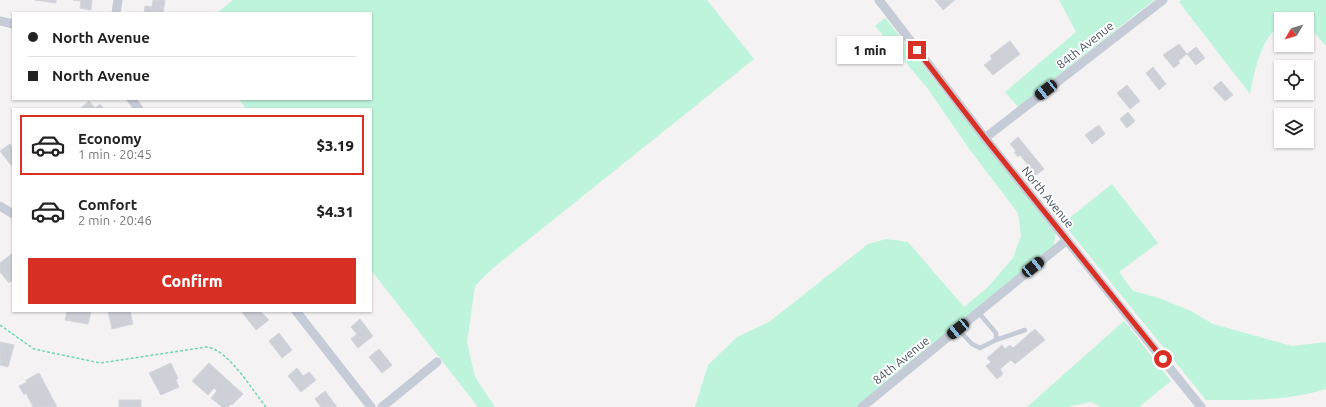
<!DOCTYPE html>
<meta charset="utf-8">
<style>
body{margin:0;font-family:Ubuntu,sans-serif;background:#f6f6f6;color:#222;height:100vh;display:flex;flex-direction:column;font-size:15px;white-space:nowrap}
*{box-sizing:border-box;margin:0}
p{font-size:13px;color:#767676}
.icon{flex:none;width:22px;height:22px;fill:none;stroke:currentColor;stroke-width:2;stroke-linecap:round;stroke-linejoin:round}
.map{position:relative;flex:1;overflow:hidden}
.drawer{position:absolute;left:12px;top:108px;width:360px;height:204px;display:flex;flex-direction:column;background:#fff;border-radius:0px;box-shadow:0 1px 3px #0004}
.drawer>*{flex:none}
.top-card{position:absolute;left:12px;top:12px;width:360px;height:88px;border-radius:0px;box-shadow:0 1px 3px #0004;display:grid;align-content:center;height:88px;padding:0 16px;background:#fff}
.needle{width:26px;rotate:232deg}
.buttons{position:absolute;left:1274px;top:12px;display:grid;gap:8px}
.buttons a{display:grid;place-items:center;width:40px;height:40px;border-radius:0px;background:#fff;box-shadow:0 1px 3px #0004;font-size:20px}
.end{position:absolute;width:18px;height:18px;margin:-9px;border:5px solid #d93025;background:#fff;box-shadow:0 0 0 2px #fff}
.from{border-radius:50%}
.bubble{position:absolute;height:28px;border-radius:0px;background:#fff;box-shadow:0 1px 3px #0004;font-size:13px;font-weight:800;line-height:28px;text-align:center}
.car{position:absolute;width:12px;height:24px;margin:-12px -6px;border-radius:5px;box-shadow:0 0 3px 1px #0007;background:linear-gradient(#222 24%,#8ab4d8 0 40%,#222 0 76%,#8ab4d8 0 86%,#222 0)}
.top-card b{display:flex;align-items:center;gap:14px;height:38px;font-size:15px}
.top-card b+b{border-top:1px solid #e0e0e0}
.top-card i{width:10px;height:10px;background:#222}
ul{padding:7px 0 0;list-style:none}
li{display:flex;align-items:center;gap:12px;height:60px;margin:0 8px 6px;padding:0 8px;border:2px solid transparent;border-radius:0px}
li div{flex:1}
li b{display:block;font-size:15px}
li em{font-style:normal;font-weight:800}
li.current{border-color:#d93025}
li>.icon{width:36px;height:36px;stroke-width:1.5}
.action{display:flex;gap:8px;margin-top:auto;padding:8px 16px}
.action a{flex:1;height:46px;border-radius:0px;background:#d93025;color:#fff;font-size:16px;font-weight:800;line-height:46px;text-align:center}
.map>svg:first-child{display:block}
.green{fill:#bef4db}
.building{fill:#cdd0d6;stroke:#d5d6dd}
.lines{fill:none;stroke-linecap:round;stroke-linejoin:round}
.path{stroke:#72d5b3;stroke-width:1.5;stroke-dasharray:3 2;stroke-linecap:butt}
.service{stroke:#c5cbd7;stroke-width:4.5}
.minor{stroke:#c5cbd7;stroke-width:9}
.route{stroke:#d93025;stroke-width:5}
.labels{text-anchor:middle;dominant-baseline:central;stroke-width:4;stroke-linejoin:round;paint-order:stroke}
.street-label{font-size:12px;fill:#475161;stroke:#fff}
</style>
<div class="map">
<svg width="1326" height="407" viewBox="0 0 1326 407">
<rect width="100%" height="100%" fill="#f4f2f2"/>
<path class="green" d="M233,0h474l47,59 -261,209 -18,18 -8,56 8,35 20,30h-17l-107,-137v-161h-125l-7,-10h132v-86h-154z
M1059,0h95l-136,107 -13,-15 71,-60z
M1181,0h145v46l-19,-22v-5h-5l-3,-3 -13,-1c-6,8 -16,19 -22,30 -7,15 -11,32 -14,49l-71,-92z
M885,18l171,215 -3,15 -196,159h-162l13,-42 29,-28 32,-15 99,-78 18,-5 22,3 56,65 23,-19 26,-30 8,-22 -3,-23 -48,-63 -42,-61 -53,-63z
M1112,184l46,59 -39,29 14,19 26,7 32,13 22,13 79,22 34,-4v47c-38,12 -80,11 -120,11l-143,-177z
M1124,321l47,60 -32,26h-38l-10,-5 -24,5h-40z"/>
<path class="building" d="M35,0h21v3z
M73,0h19l-1,10 -11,-2 1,-7z
M153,0h12l-2,13h-19l1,-7 7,1z
M935,0h20l-12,10z
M1010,41l10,13 -27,21 -9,-10 8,-6 -2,-3z
M1179,44l8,10 -9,7 2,2 -6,5 -11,-13z
M1196,47l9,11 -9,7 -9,-11z
M1153,67l13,17 -7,6 -13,-17z
M1221,81l12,14 -8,6 -12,-13z
M1127,85l13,16 -10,8 -13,-16z
M89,101l6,7 5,-4 4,5h-24z
M1128,112l7,9 -8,7 -7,-9z
M1099,125l6,9 -13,10 -7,-9z
M1018,137l26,32 -8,6 -16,-20 -2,2 -4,-5 2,-1 -6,-7z
M10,144l3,5v15l-2,1 -11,-14z
M13,253v26l-4,4 -9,-11v-9z
M67,311h24l-3,13 -23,-4z
M108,311h22l3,13 -21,5z
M241,311h19l9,9 -13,10z
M360,319l13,17 -15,12 -7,-9 6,-5 -6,-7z
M1035,329l10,11 -30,24 -4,-4 -11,9 3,5 -6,5 -11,-13 5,-4 -4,-4 15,-13 3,4 5,-4 3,3z
M279,333l13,17 -10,8 -13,-17z
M0,342l14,3 -6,22 -8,-2z
M379,349l13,16 -10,8 -13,-16z
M171,363l7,16 -2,1 3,7 -18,8 -12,-22z
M209,363l34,31 -11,11 -1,-1 -3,3h-6l-11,-9 6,-7 -3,-3 -6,7 -16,-14z
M297,368l6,8 6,-4 7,8 -15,12 -13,-16z
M39,373l18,34h-24l-7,-14 -2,2 -5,-9 8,-4 -1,-2z
M325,391l12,16h-16l-6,-8z
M119,400h22v7h-22z"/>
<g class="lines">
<path class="path" d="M0,325l34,24 66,14 107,-16c22,3 45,43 59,60"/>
<path class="service" d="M978,312l18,21v7
M958,329l14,15 8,4 16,-8 29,-10"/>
<path class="minor" d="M879,0l106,138 216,269
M116,13l2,-13
M0,21l13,3
M131,99l8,10
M985,138l178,-138
M0,206l13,8
M296,311l75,96
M382,407l55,-45
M862,407l205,-167"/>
</g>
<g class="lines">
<path class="route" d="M917,50l68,88 178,221"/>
</g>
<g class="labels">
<g class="street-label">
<text transform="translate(1085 45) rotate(-38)">84th Avenue</text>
<text transform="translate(1048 197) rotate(51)">North Avenue</text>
<text transform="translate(901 360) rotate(-39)">84th Avenue</text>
</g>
</g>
</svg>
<div class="buttons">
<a><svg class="needle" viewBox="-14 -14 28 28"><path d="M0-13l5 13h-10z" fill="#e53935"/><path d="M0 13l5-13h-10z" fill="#767676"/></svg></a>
<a><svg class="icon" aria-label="locate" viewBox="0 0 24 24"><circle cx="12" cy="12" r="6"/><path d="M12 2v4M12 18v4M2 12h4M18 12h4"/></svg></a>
<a><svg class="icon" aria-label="layers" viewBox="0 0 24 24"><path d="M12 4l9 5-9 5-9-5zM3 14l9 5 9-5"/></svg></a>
</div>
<i class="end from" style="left:1163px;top:359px"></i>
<i class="end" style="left:917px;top:50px"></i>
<div class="bubble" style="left:837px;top:36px;width:66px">1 min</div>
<i class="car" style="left:1046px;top:90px;rotate:232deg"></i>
<i class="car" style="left:1033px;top:267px;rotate:51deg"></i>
<i class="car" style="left:958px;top:329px;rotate:231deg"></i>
<div class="top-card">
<b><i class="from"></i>North Avenue</b>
<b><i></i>North Avenue</b>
</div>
<section class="drawer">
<ul>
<li class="current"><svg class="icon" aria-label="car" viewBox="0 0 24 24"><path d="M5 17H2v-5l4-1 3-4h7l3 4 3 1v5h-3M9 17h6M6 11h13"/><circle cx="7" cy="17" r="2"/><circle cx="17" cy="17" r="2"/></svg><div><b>Economy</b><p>1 min · 20:45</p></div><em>$3.19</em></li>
<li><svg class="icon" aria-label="car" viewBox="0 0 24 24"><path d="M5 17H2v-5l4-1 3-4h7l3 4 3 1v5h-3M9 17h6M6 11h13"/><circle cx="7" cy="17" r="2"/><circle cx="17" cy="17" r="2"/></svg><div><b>Comfort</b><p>2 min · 20:46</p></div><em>$4.31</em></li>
</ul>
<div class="action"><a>Confirm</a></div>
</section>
</div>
